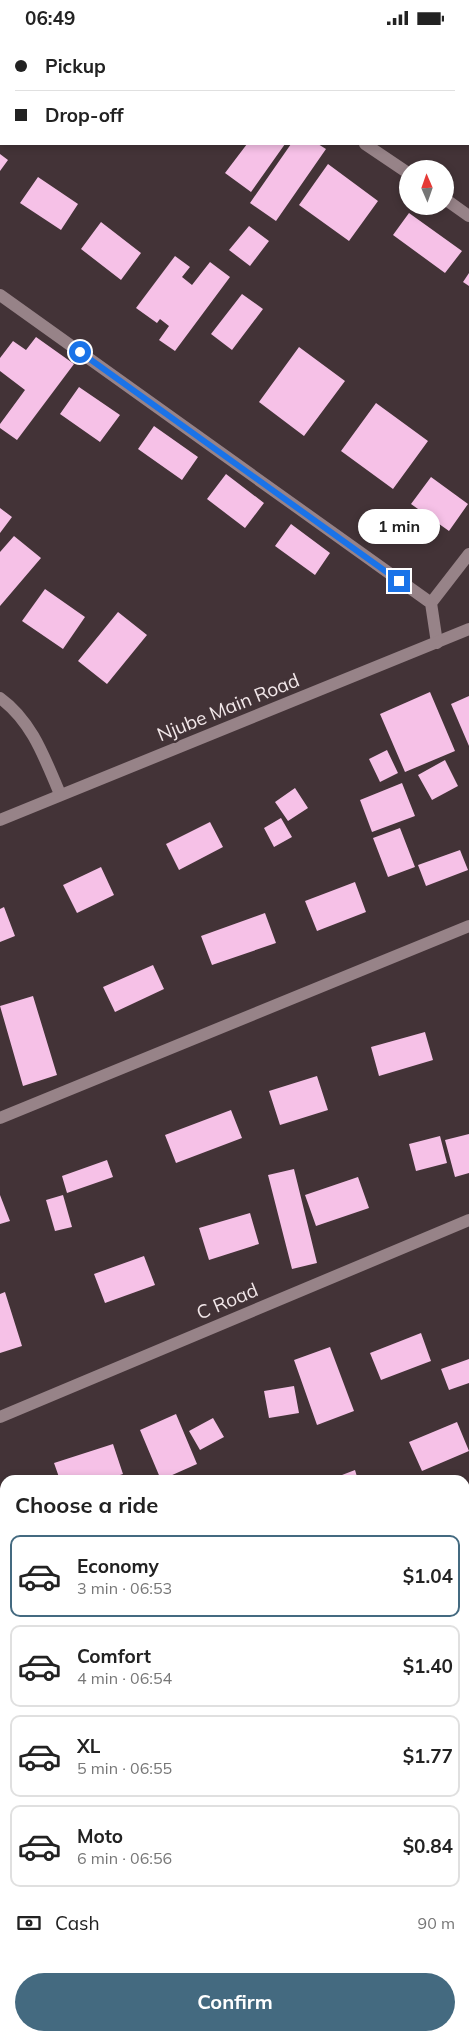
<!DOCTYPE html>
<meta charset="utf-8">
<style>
body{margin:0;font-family:Mulish,sans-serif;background:#f2f2f2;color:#222;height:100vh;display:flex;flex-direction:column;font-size:19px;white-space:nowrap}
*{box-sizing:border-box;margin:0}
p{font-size:16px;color:#767676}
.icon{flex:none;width:28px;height:28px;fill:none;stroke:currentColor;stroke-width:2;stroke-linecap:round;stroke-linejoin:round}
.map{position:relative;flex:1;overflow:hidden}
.panel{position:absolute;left:0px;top:1440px;width:470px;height:566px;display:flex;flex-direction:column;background:#fff;border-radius:15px 15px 0 0;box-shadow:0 2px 8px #0003}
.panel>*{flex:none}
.guide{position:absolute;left:0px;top:0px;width:470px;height:110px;box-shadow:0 2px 8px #0003;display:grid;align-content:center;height:110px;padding:0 15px;background:#fff}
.needle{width:32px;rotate:358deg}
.buttons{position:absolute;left:399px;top:125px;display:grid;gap:10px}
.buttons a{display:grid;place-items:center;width:55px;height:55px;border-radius:50%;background:#fff;box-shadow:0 2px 8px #0003;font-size:25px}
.end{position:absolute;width:22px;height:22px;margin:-11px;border:6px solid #1a73e8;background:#fff;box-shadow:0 0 0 2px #fff}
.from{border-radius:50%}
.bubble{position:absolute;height:35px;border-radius:18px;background:#fff;box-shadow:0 2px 8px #0003;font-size:16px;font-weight:700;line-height:35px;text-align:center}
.guide b{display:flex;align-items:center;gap:18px;height:48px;font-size:19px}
.guide b+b{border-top:1px solid #e0e0e0}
.guide i{width:12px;height:12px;background:#222}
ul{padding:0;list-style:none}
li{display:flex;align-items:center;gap:15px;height:82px;margin:0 10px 8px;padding:0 5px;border:2px solid #e0e0e0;border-radius:10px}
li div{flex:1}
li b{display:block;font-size:19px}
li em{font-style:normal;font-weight:700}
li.selected{border-color:#446a80}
li>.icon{width:45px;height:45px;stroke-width:1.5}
h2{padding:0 15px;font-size:22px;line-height:60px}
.pay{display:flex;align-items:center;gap:12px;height:55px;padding:0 15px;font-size:19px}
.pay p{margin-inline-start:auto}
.button{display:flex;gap:10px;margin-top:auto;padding:10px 15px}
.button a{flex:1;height:58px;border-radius:30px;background:#446a80;color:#fff;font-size:20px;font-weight:700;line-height:58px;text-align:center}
.status{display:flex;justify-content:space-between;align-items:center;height:35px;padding:0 25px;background:#fff;direction:ltr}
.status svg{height:14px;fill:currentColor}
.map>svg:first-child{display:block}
.building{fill:#f6c1e7}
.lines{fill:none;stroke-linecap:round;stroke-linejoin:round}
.minor{stroke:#978388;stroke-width:12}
.tertiary{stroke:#978388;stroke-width:12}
.route{stroke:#1a73e8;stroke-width:6}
.labels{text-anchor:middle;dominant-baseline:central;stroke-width:5;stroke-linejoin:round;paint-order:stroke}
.street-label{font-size:19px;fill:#f2e7e9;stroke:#433337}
</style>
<div class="status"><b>06:49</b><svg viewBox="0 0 49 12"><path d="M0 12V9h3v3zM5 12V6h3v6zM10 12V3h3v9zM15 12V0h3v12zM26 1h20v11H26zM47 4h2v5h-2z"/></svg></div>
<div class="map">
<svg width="469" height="2006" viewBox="0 0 469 2006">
<rect width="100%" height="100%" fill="#433337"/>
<path class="building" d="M247,109h38l-34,48 -26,-19z
M291,109h27l8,5 -50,72 -26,-18z
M0,119l8,6 -8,11z
M328,129l50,37 -29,40 -50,-36z
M38,142l40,27 -17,26 -41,-27z
M409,178l53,38 -17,22 -52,-38z
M101,187l40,31 -20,27 -40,-31z
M249,191l20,15 -19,25 -21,-16z
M175,221l15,11 -8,10 10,8 18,-23 20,15 -55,74 -16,-11 10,-14 -9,-7 -3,4 -21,-15z
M469,238v13l-6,-4z
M242,259l21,15 -31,41 -21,-16z
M36,302l38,27 -57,76 -17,-12v-4l25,-34 -25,-19v-13l13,-17 13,9z
M299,312l46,34 -41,55 -45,-34z
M79,352l41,28 -20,27 -40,-28z
M376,368l52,38 -35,48 -52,-38z
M154,391l44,31 -16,23 -44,-31z
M226,439l38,29 -19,25 -38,-29z
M431,442l37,27 -19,27 -38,-27z
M0,473l12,9 -12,16z
M291,489l39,29 -15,22 -40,-29z
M14,501l27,22 -41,48v-54z
M45,554l40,28 -22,32 -41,-28z
M118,577l29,23 -40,49 -29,-23z
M430,657l25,59 -50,21 -25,-58z
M469,661v50l-18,-42z
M387,715l11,23 -18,9 -11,-23z
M445,725l13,26 -26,14 -14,-25z
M402,748l13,33 -43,16 -12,-32z
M295,753l13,20 -20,13 -13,-19z
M281,783l11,19 -18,10 -10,-19z
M210,787l13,25 -44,23 -13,-26z
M400,793l15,39 -27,10 -15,-39z
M460,815l8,20 -42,16 -8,-21z
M101,832l13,28 -37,18 -14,-28z
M355,847l11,30 -49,19 -12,-30z
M4,872l11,29 -15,6v-33z
M265,878l11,30 -64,22 -11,-29z
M153,930l11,24 -49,23 -12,-25z
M33,961l24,79 -34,11 -23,-80z
M425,997l8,28 -54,16 -8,-29z
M317,1041l11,34 -48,15 -11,-34z
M231,1075l11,28 -66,25 -11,-28z
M469,1099v39l-14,4 -10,-37z
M440,1101l7,27 -31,8 -7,-27z
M107,1125l6,17 -46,16 -5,-17z
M294,1134l23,94 -25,6 -24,-94z
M358,1142l11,31 -53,18 -11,-31z
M0,1160l10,26 -10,3z
M63,1160l9,32 -17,4 -9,-31z
M250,1178l9,31 -50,16 -10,-32z
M144,1221l11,29 -50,18 -11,-29z
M5,1257l17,54 -22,7v-59z
M421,1298l10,28 -50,19 -11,-27z
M330,1312l24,64 -37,14 -23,-65z
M469,1324v24l-20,7 -8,-21z
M294,1351l5,27 -30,5 -5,-27z
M176,1379l21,50 -36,16 -21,-50z
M213,1383l11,19 -24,13 -11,-19z
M457,1387l12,29 -47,20 -13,-29z
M113,1409l10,30 -18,6h-45l-6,-17z
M355,1435l3,10h-29z
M3,1452l2,7v23l-5,2v-31z
M465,1699l4,9v15l-4,1z
M469,1983v23h-43l-1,-3 3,-2h37v-16z
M44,2001h23l4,5h-33z"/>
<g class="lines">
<path class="minor" d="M207,0l2,1
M365,109l43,29
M445,164l24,17
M0,260l431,308 6,40
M431,568l38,-49
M0,663c32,23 45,61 60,96
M0,1083l469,-192
M0,1382l469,-197
M465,1495l4,-1
M0,1672l5,-2
M465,1793l4,-2
M0,1864l5,12
M0,1891l5,-4
M103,2001l4,5"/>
<path class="tertiary" d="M336,0l2,1
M454,0l2,1
M0,785l469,-191"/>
</g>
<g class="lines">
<path class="route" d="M80,317l319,229"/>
</g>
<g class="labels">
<g class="street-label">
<text transform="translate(228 672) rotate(-22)">Njube Main Road</text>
<text transform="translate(227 1266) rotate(-23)">C Road</text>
</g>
</g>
</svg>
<div class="buttons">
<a><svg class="needle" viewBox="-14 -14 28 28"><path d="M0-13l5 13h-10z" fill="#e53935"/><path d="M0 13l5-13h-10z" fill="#767676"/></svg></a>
</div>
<i class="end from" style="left:80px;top:317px"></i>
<i class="end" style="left:399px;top:546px"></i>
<div class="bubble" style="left:358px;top:474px;width:82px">1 min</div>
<div class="guide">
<b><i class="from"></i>Pickup</b>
<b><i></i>Drop-off</b>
</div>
<section class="panel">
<h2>Choose a ride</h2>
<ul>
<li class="selected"><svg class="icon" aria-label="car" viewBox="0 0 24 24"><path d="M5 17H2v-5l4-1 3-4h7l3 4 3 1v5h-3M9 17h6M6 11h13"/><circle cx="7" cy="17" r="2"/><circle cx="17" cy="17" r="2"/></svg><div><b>Economy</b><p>3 min · 06:53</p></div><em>$1.04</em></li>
<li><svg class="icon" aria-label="car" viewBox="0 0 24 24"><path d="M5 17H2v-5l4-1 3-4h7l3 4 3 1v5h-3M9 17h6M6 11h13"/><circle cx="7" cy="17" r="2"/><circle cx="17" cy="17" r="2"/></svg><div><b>Comfort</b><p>4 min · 06:54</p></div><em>$1.40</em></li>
<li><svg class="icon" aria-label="car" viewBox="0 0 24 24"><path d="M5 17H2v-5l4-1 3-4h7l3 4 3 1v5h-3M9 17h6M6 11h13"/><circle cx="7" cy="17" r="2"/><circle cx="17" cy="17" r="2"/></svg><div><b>XL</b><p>5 min · 06:55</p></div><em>$1.77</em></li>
<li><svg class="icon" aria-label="car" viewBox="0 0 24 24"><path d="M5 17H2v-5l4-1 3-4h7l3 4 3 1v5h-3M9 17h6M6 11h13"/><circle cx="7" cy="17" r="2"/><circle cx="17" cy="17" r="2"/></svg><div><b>Moto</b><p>6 min · 06:56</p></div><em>$0.84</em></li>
</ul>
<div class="pay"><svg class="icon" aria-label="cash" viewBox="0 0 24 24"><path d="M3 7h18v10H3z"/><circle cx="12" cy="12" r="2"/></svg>Cash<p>90 m</p></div>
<div class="button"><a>Confirm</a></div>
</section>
</div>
